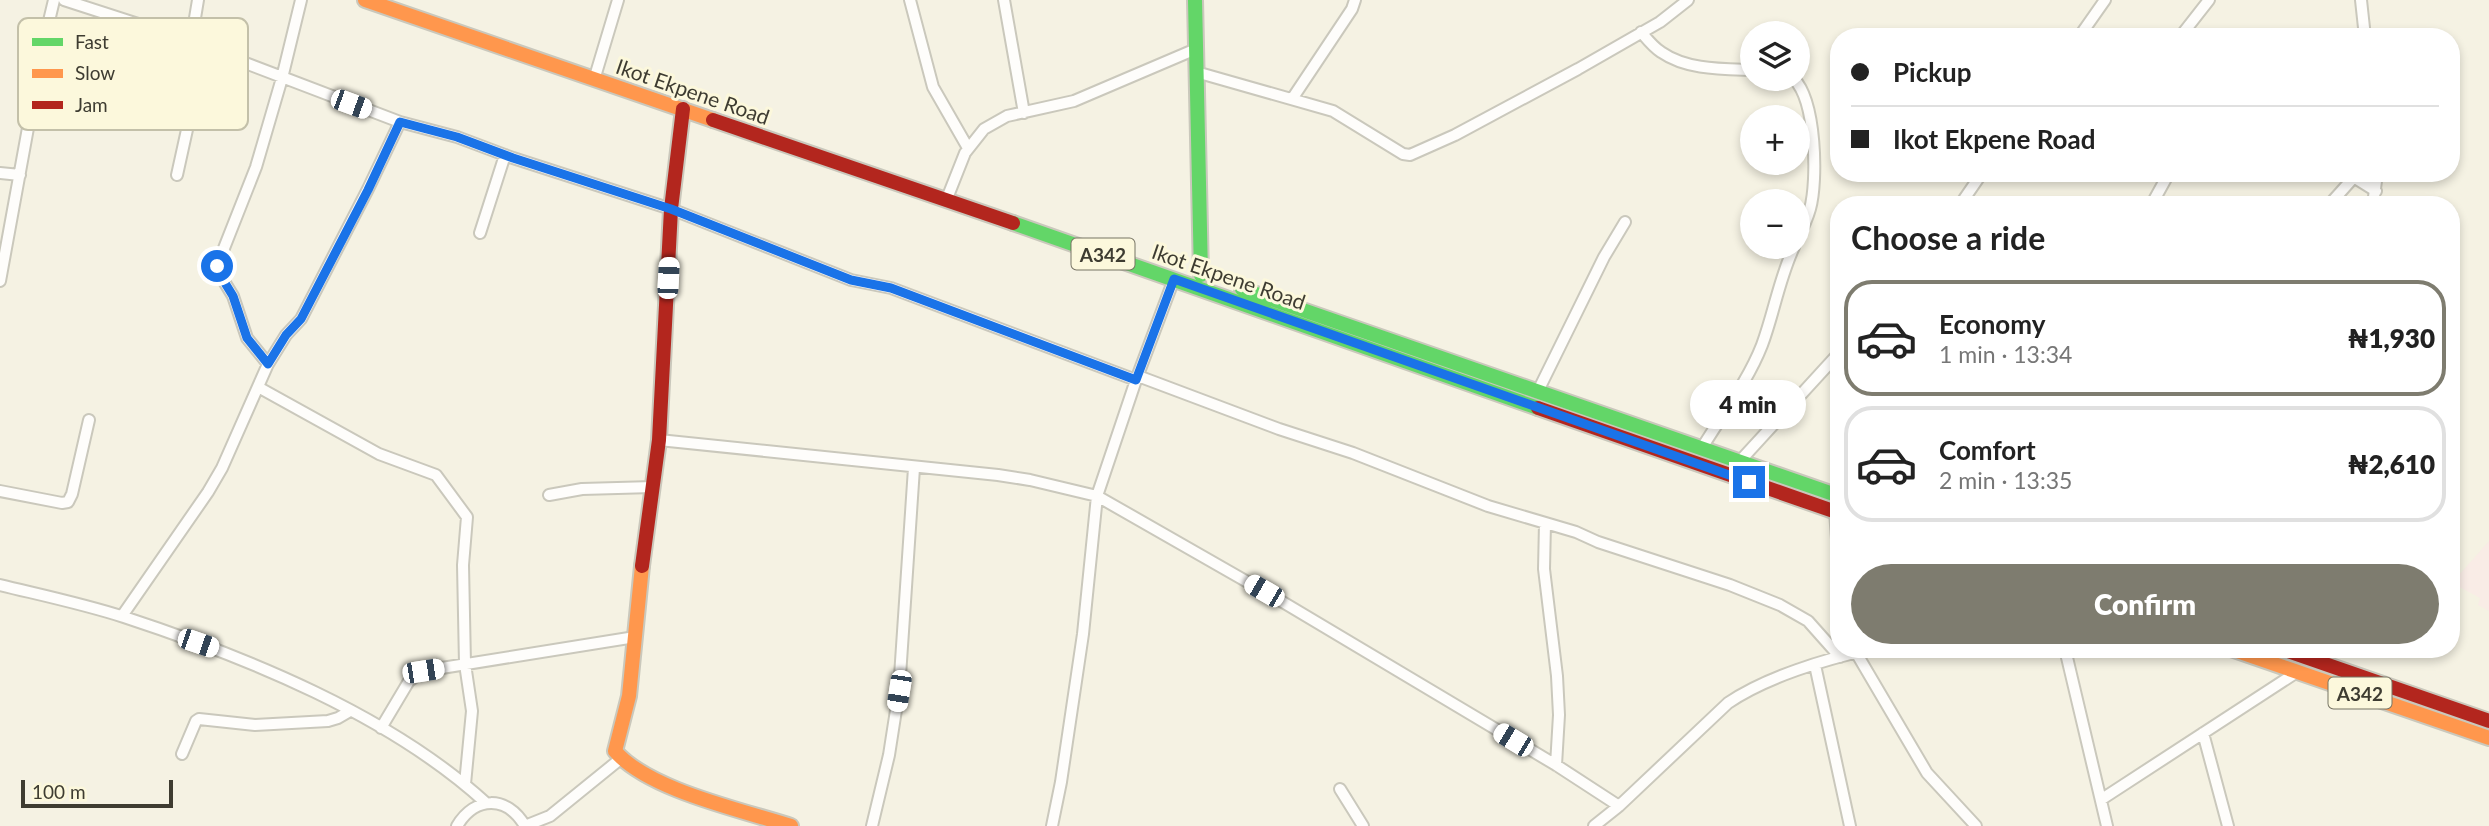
<!DOCTYPE html>
<meta charset="utf-8">
<style>
body{margin:0;font-family:Lato,sans-serif;background:#f6f6f6;color:#222;height:100vh;display:flex;flex-direction:column;font-size:26px;white-space:nowrap}
*{box-sizing:border-box;margin:0}
p{font-size:23px;color:#767676}
.icon{flex:none;width:38px;height:38px;fill:none;stroke:currentColor;stroke-width:2;stroke-linecap:round;stroke-linejoin:round}
.map{position:relative;flex:1;overflow:hidden}
.panel{position:absolute;left:1830px;top:196px;width:630px;height:462px;display:flex;flex-direction:column;background:#fff;border-radius:28px;box-shadow:0 4px 10px #0003}
.panel>*{flex:none}
.hud{position:absolute;left:1830px;top:28px;width:630px;height:154px;border-radius:28px;box-shadow:0 4px 10px #0003;display:grid;align-content:center;height:154px;padding:0 21px;background:#fff}
.controls{position:absolute;left:1740px;top:21px;display:grid;gap:14px}
.controls a{display:grid;place-items:center;width:70px;height:70px;border-radius:50%;background:#fff;box-shadow:0 4px 10px #0003;font-size:35px}
.scale{position:absolute;left:21px;bottom:18px;width:152px;box-sizing:border-box;padding-left:7px;border:4px solid #3e3c31;border-top:0;font-size:19px;line-height:24px;white-space:nowrap;color:#3e3c31;-webkit-text-stroke:5px #fcf8dc;paint-order:stroke}
.end{position:absolute;width:32px;height:32px;margin:-16px;border:9px solid #1a73e8;background:#fff;box-shadow:0 0 0 4px #fff}
.from{border-radius:50%}
.bubble{position:absolute;height:49px;border-radius:24px;background:#fff;box-shadow:0 4px 10px #0003;font-size:23px;font-weight:800;line-height:49px;text-align:center}
.car{position:absolute;width:21px;height:42px;margin:-21px -10px;border-radius:9px;box-shadow:0 0 5px 2px #0007;background:linear-gradient(#fff 24%,#345 0 40%,#fff 0 76%,#345 0 86%,#fff 0)}
.hud b{display:flex;align-items:center;gap:24px;height:66px;font-size:26px}
.hud b+b{border-top:2px solid #e0e0e0}
.hud i{width:18px;height:18px;background:#222}
ul{padding:0;list-style:none}
li{display:flex;align-items:center;gap:21px;height:116px;margin:0 14px 10px;padding:0 7px;border:4px solid #e0e0e0;border-radius:28px}
li div{flex:1}
li b{display:block;font-size:26px}
li em{font-style:normal;font-weight:800}
li.on{border-color:#7e7c6f}
li>.icon{width:63px;height:63px;stroke-width:1.5}
h2{padding:0 21px;font-size:32px;line-height:84px}
.button{display:flex;gap:14px;margin-top:auto;padding:14px 21px}
.button a{flex:1;height:80px;border-radius:42px;background:#7e7c6f;color:#fff;font-size:28px;font-weight:800;line-height:80px;text-align:center}
.map>svg:first-child{display:block}
.education{fill:#f9ece6}
.lines{fill:none;stroke-linecap:round;stroke-linejoin:round}
.street-casing{stroke:#cac8bc;stroke-width:14}
.fast-casing{stroke:#cac8bc;stroke-width:18}
.slow-casing{stroke:#cac8bc;stroke-width:18}
.jam-casing{stroke:#cac8bc;stroke-width:18}
.street{stroke:#fefdfb;stroke-width:10}
.fast{stroke:#63d668;stroke-width:14}
.slow{stroke:#ff974d;stroke-width:14}
.jam{stroke:#b3261e;stroke-width:14}
.route{stroke:#1a73e8;stroke-width:9}
.labels{text-anchor:middle;dominant-baseline:central;stroke-width:6;stroke-linejoin:round;paint-order:stroke}
.shield{fill:#fcf8dc;stroke:#777464;stroke-width:2}
.shield-label{font-size:19px;font-weight:bold;fill:#3e3c31}
.street-label{font-size:21px;fill:#3e3c31;stroke:#fcf8dc}
.key{fill:#fcf8dc;stroke:#c3c0a9;stroke-width:2}
.key-label{font-size:19px;fill:#3e3c31}
</style>
<div class="map">
<svg width="2489" height="826" viewBox="0 0 2489 826">
<rect width="100%" height="100%" fill="#f5f2e3"/>
<path class="education" d="M2489,541v70l-11,-6 2,-7 -28,-15z"/>
<g class="lines">
<g class="street-casing">
<path id="street" d="M64,0l108,35 228,87 57,15 56,21 158,51 180,71 40,8 245,92
M910,0l23,87 35,61
M1004,0l20,113
M2361,0l4,37
M1641,32c6,7 12,15 20,20 26,18 61,17 91,18
M2079,37l26,-37
M2180,37l29,-37
M191,42l7,-42
M1196,72l137,39 70,43 7,1 45,-20 123,-66 82,-47 28,-22
M1794,79c22,22 24,101 16,130 -3,11 -8,21 -13,31
M594,80l24,-80
M1292,99l60,-90 3,-9
M0,173l20,2
M2347,173l29,18
M177,175l28,-127
M946,201l19,-48 19,-24 23,-13 67,-15 122,-52
M2153,202l16,-29
M1960,205l22,-32
M2329,205l26,-29
M2373,205l4,-32
M480,233l25,-78
M0,281l43,-235 11,-46
M268,364l-21,-26 -14,-42 -16,-26v-4l39,-99 26,-89 19,-78
M1138,376l141,53 74,24 135,53 88,26 22,10 132,43 50,20 28,16 32,36
M258,387l121,67 57,21 31,42 -4,48 2,99 7,47 -7,73
M1538,391l66,-134 21,-35
M659,440l339,35 32,5 67,16 189,108 270,161 63,41
M1702,448c20,-33 46,-67 60,-103 12,-32 17,-66 32,-98
M1740,461l99,-108
M0,491l62,12 6,-1 4,-8 17,-74
M549,495l33,-6 71,-2
M1835,511l4,56
M1545,523l-1,46 13,107 2,39 -3,50
M0,585c41,10 84,19 124,32 122,40 266,98 362,186
M122,616l86,-124 14,-24 46,-104 18,-29 15,-16 67,-130 32,-67
M1854,649l73,124 49,53
M2065,649l42,177
M1815,665l35,161
M381,728l28,-47 14,-10 212,-34
M2203,733l25,93
M182,754l14,-33 3,-2 56,6 73,-4 10,-3 12,-7
M1340,789l23,37
M2102,799l195,-127
M457,826c18,-30 50,-31 68,0
M525,826l25,-10 69,-56
M872,826l17,-71 10,-64 15,-223
M1052,826l9,-44 22,-148 14,-138 39,-116 38,-101
M1594,826l25,-20 109,-103c38,-26 98,-44 143,-54"/>
</g>
<g class="fast-casing">
<path id="fast" d="M1195,0l6,275
M1013,223l525,185
M1242,289l597,207"/>
</g>
<g class="slow-casing">
<path id="slow" d="M365,0l348,120
M642,566l-13,130 -14,55c33,39 127,59 176,75
M2231,649l258,89"/>
</g>
<g class="jam-casing">
<path id="jam" d="M713,120l300,103
M1538,408l301,105
M642,566l17,-126 12,-231 12,-100
M2282,649l207,72"/>
</g>
<use href="#street" class="street"/>
<use href="#fast" class="fast"/>
<use href="#slow" class="slow"/>
<use href="#jam" class="jam"/>
</g>
<g class="lines">
<path class="route" d="M217,266v4l16,26 14,42 21,26 18,-29 15,-16 67,-129 32,-68 57,15 56,21 158,51 180,71 40,8 245,92 38,-101 575,203"/>
</g>
<g class="labels">
<g class="shield">
<rect x="1071.5" y="238.5" width="63" height="31" rx="5"/>
<rect x="2328.5" y="677.5" width="63" height="31" rx="5"/>
</g>
<g class="shield-label">
<text x="1103" y="254">A342</text>
<text x="2360" y="693">A342</text>
</g>
<g class="street-label">
<text transform="translate(693 91) rotate(19)">Ikot Ekpene Road</text>
<text transform="translate(1229 276) rotate(19)">Ikot Ekpene Road</text>
</g>
</g>
<rect x="18" y="18" width="230" height="112" rx="10" class="key"/>
<rect x="32" y="38" width="31" height="8" fill="#63d668"/>
<rect x="32" y="69" width="31" height="9" fill="#ff974d"/>
<rect x="32" y="101" width="31" height="8" fill="#b3261e"/>
<g class="key-label">
<text x="75" y="49">Fast</text>
<text x="75" y="80">Slow</text>
<text x="75" y="112">Jam</text>
</g>
</svg>
<div class="controls">
<a><svg class="icon" aria-label="layers" viewBox="0 0 24 24"><path d="M12 4l9 5-9 5-9-5zM3 14l9 5 9-5"/></svg></a>
<a>+</a>
<a>−</a>
</div>
<div class="scale">100 m</div>
<i class="end from" style="left:217px;top:266px"></i>
<i class="end" style="left:1749px;top:482px"></i>
<div class="bubble" style="left:1690px;top:380px;width:116px">4 min</div>
<i class="car" style="left:351px;top:104px;rotate:110deg"></i>
<i class="car" style="left:668px;top:278px;rotate:3deg"></i>
<i class="car" style="left:1264px;top:591px;rotate:300deg"></i>
<i class="car" style="left:198px;top:643px;rotate:109deg"></i>
<i class="car" style="left:423px;top:671px;rotate:81deg"></i>
<i class="car" style="left:899px;top:691px;rotate:189deg"></i>
<i class="car" style="left:1513px;top:740px;rotate:301deg"></i>
<div class="hud">
<b><i class="from"></i>Pickup</b>
<b><i></i>Ikot Ekpene Road</b>
</div>
<section class="panel">
<h2>Choose a ride</h2>
<ul>
<li class="on"><svg class="icon" aria-label="car" viewBox="0 0 24 24"><path d="M5 17H2v-5l4-1 3-4h7l3 4 3 1v5h-3M9 17h6M6 11h13"/><circle cx="7" cy="17" r="2"/><circle cx="17" cy="17" r="2"/></svg><div><b>Economy</b><p>1 min · 13:34</p></div><em>₦1,930</em></li>
<li><svg class="icon" aria-label="car" viewBox="0 0 24 24"><path d="M5 17H2v-5l4-1 3-4h7l3 4 3 1v5h-3M9 17h6M6 11h13"/><circle cx="7" cy="17" r="2"/><circle cx="17" cy="17" r="2"/></svg><div><b>Comfort</b><p>2 min · 13:35</p></div><em>₦2,610</em></li>
</ul>
<div class="button"><a>Confirm</a></div>
</section>
</div>
